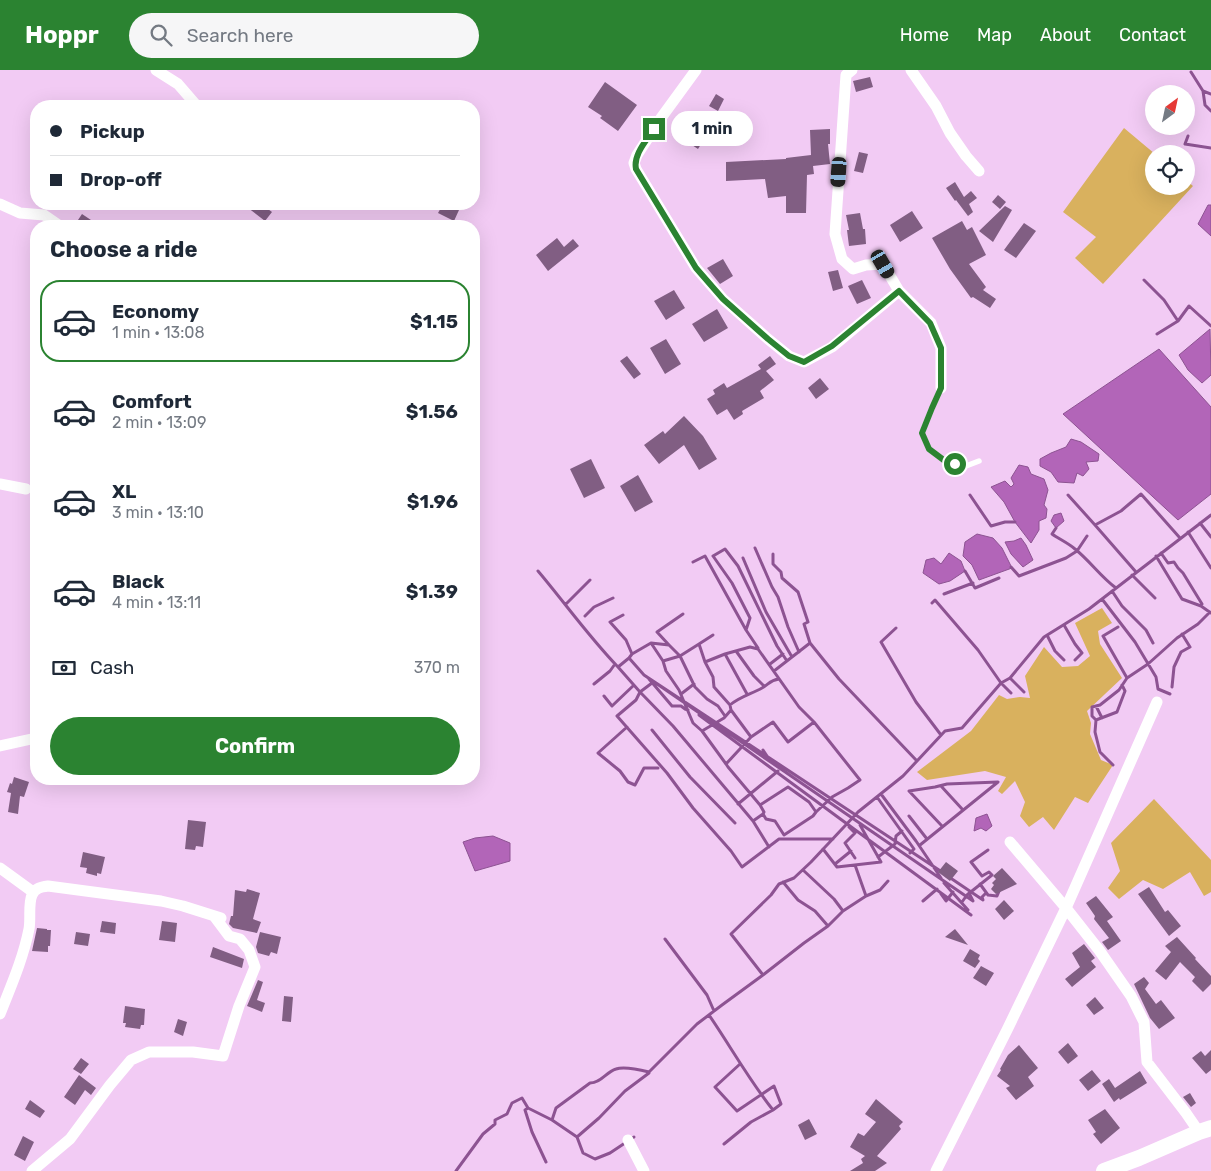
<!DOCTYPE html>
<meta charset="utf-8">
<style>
body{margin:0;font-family:Rubik,sans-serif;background:#f6f6f7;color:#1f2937;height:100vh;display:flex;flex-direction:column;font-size:19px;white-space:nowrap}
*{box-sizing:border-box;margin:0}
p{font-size:16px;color:#747a83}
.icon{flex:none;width:28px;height:28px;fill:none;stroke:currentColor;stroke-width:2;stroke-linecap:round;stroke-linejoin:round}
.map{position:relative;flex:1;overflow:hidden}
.details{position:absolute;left:30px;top:150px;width:450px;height:565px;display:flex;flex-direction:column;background:#fff;border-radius:20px;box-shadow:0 5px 20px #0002}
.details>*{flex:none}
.hud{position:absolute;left:30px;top:30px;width:450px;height:110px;border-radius:20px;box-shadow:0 5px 20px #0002;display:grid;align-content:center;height:110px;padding:0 20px;background:#fff}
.needle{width:32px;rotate:33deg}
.controls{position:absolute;left:1145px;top:15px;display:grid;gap:10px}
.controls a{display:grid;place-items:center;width:50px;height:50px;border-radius:50%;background:#fff;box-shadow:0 5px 20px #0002;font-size:25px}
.end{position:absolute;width:22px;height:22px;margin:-11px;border:6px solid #2b8331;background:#fff;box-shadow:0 0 0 2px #fff}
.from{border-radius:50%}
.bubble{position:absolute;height:35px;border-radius:18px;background:#fff;box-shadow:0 5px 20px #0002;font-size:16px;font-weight:700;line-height:35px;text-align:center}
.car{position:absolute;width:15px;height:30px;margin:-15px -8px;border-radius:6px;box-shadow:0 0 4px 1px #0007;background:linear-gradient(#222 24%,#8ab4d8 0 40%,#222 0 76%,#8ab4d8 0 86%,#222 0)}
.hud b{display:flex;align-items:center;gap:18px;height:48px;font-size:19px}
.hud b+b{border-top:1px solid #e0e1e3}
.hud i{width:12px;height:12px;background:#1f2937}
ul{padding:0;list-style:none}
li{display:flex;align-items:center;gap:15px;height:82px;margin:0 10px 8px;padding:0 10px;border:2px solid transparent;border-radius:20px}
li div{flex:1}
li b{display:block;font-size:19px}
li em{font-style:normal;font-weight:700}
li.active{border-color:#2b8331}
li>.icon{width:45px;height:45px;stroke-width:1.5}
h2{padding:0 20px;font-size:22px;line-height:60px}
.pay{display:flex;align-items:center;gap:12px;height:55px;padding:0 20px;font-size:19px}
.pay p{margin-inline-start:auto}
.primary-button{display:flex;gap:10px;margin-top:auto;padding:10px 20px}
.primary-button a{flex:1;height:58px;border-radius:30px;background:#2b8331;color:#fff;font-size:20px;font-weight:700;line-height:58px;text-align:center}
header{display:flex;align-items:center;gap:30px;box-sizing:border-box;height:70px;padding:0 25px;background:#2b8331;color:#fff}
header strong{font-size:24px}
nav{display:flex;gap:28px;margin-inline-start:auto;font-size:18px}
.search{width:350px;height:45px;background:#f6f6f7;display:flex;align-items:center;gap:12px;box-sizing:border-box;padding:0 18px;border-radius:28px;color:#747a83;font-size:19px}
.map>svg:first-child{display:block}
.green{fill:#d9b15e}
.water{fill:#b265b8;stroke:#8d5392}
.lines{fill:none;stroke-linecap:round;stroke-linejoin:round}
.stream{stroke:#8d5392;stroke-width:3}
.building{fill:#815e83}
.service{stroke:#fff;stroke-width:5.5}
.minor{stroke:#fff;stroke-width:11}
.secondary{stroke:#fff;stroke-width:16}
.route{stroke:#2b8331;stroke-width:6}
</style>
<header>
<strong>Hoppr</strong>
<div class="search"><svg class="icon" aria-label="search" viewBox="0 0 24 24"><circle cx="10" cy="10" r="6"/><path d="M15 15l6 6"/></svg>Search here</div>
<nav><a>Home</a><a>Map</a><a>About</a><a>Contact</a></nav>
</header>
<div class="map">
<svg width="1211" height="1101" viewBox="0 0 1211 1101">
<rect width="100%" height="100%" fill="#f2cbf4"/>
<path class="green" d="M1124,58l31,26h-1v32h32v-6l7,6 -90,98 -28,-26 21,-21 -33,-25z
M1102,538l10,15 -14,8 2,13 22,34 -35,33 4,12 -1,11 11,26 12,5 -25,38 -13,-6 -21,33 -11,-13 -14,10 -9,-11 5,-14 -10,-21 -13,13 -4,-3 8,-14 -21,-6 -58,9 -10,-8 54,-41 28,-36 8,4 13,-2 10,1 -5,-22 19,-29 18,20 16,-1 12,-10 -15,-33z
M1154,729l57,61v32l-7,4 -14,-24 -27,17 -20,-9 -24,19 -11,-11 12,-17 -9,-28z"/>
<path class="water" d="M1208,135h3v31l-13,-12z
M1210,259l1,46 -9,8 -14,-13 -9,-15z
M1159,279l52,58v87l-33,26 -115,-106z
M1071,369l10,3 18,12 -1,7 -12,1 3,7 -6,7 -6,-3 -3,10 -16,-1 -7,-10 -11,-6v-7l11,-6 15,-6z
M1019,395l9,2 3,7 13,5 4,11 -4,15 3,4 -1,9 -7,3v9l-8,13 -16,-21 -11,-20 -13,-15 14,-6 6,6 3,-3 -3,-6z
M1061,443l3,8 -8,7 -5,-7 3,-6z
M977,464l16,4 9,10 10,20 -33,12 -7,-15 -9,-9 2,-14z
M1021,468l5,7 7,15 -10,7 -12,-13 -6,-12 9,-1z
M949,483l12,8 4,10 -15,10 -11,3 -16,-11 3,-13 8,-2 7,6z
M987,744l5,12 -6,5 -5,-3 -7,3 2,-13z
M493,766l17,7v18l-35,10 -12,-29 12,-4z"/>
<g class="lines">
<path class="stream" d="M1191,2l12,19 2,14 6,6
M1203,21l8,3
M1188,66l-3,8 26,4
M1144,210l20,20 14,21
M1157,264l21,-13 11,-15 22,20
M970,425l21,31 14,-4h10
M1068,425l27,30 41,47
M1200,453l11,14
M1095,455l26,-14 20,-17 39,44
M1056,458l-4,6c7,5 16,9 23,15 15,12 26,28 41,39
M1188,462l23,36
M755,478l17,39 6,10 10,30 11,25
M1161,483l7,10 6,-1 4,6 5,5 19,31
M773,484v10l8,8 1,6 16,14 10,30 -4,2 6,19 29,36 78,82
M1156,486l26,43 19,7 10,7
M743,488l23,54 26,45
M693,492l12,-6 41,74
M1011,497l8,9 47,-18 11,-7 10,-15
M538,501c27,32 51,66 80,96
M965,501l10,17 24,-10
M1132,505l23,23
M1112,521l10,15 24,24 7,13
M944,524l29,-11
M1102,529l33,43 21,35 2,12 12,5
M932,533l3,-3 43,50 23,33 10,10
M566,534l24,-24
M623,545l-13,7 16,18 6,14
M585,546l9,-9 19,-9
M1064,555l11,19 7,9 -7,7
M1118,557l-15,9 24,42
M896,558l-15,14 35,60 25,33
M1047,565l8,16 9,9
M699,574l14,-9
M669,575l-12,-13 26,-18
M758,578l-12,-18 4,-12 -18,-35 -19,-27 12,-7 13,17 39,80 10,15
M736,581l18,25 10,10
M725,584l22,40
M629,588l-11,9 22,25 12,-9
M663,591l17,-5 19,-12 6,18
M770,594l13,-10
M774,601l36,-28
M644,605l-15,-17 3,-4 19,-11
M1010,608l14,14
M649,609l23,27h9l4,3 3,1
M594,614l16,-13 5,-7
M1172,617l2,-20 7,-15 9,-5 -8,-13
M681,624l13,-10
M604,626l8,10 22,-21
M730,635c9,-8 21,-11 32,-17 7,-4 8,-8 17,-9
M1096,636l6,12
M731,640l-1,-5 -16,-18 -1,-10 -8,-15 20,-8 25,-7 8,2 41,58 15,15 46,58 -12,8 -16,9 -16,15
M699,645l272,200
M1096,650l21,-8 8,-21 -3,-6
M627,657l-29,26 22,18 8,11 7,3 9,-17h14
M652,660l38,47 45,46
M702,661l-9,-8 -14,-33 -13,-19 -3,-10 -12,-18 18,2 11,11 15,31 12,12 11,7 7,10
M751,667l22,-15 15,20 26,-20
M763,680l4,6
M726,694l25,-27 -20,-27 -7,8 -22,13 24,33 2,3 32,38
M1113,695l-13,-13 -5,-20 1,-12 -4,-4v-9l8,-2 19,-15 8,-12 21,-14 29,-26 21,-14 12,-12
M941,716l22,24
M881,724l35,47 25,37
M877,727l37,52 -4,4
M738,734l40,-33
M909,746l18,23
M753,751l10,-7 3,5 9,2 9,14 29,-19 3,-4 -7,-10 -21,-15 -28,18 4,7 -1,2
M849,757l6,6 -10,10 10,15
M920,775l78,-63 -51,2 -12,3 -26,4 33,35
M769,777l-16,-26 -80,-95 -33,-34 -4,8 -19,16 50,57 26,35 38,43 11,16 37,-28h54
M823,779l14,18 44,-5 -21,-37
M878,787l17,-13 1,-8 6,-5
M835,794l16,-13
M803,800l31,29 9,12 -15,15
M942,802l-298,-197 329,226 -4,-8
M949,807l34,23 -1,-3 4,-4
M944,813l24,27
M980,814l8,11 9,1 3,-7
M941,824l5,7 7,-9
M866,826l14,-6 8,-9
M923,831l14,-12
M962,832l5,-7 25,-20 -3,-3 -7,4 -11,-14 17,-12
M843,841l23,-15 -11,-31
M665,869l42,56 7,16
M763,905l41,-32 24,-17 -13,-15 -17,-11 -15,-18
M709,945c22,32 40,65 64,95l-22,12 -27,22
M740,994l-25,23 22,24 37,-25 7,18 -8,6
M528,1038l-3,2 7,22 14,30
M552,1050l25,17
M634,1067l-24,16 -15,6 -12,-6 -6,-16 22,-19 26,-27 24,-18
M456,1101l27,-37 12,-10v-4l12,-6 5,-11 10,-5 6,10 24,12 4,-12 34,-25c11,0 16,-11 26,-14 8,-3 25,1 33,3l48,-48 25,-19 41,-30 -32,-41 40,-39 8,-11 15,-6 17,-16 47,-50 45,-36 42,-45 17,-3 39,-45 9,-5 34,-41 45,-28 122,-94"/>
</g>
<path class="building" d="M870,7l3,10 -17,5 -3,-11z
M605,12l32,23 -19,26 -18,-13 2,-2 -14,-9z
M716,24l8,5 -6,12 -9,-5z
M830,59v15h-2l2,20 -17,2 1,8 -7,1 -1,38h-20v-17l-18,2 -3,-19 -39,2v-19l60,-3v-1l25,-3 -1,-25z
M697,61l9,5 -8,13 -9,-6z
M859,82l9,2 -5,19 -9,-2z
M955,112l9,15 7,-6 6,7 -8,6 4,8 -5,4 -12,-16 -1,1 -9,-13z
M998,125l8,7 -6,7 -8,-7z
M243,134h18l11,8 -7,9z
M443,134h3l13,6 -5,11 -16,-8z
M1005,136l7,4 -19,32 -14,-11z
M912,141l11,17 -23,14 -10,-17z
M860,143l3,16h2l1,15 -17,2 -2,-16h2l-3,-15z
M82,144l18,12h-26z
M962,151l5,9 5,-3 14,28 -17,9 17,23 -3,3 13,9 -6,9 -17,-11 -2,1 -21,-29 -18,-31z
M1024,153l12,8 -20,27 -12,-8z
M557,168l7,9 9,-8 6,7 -31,25 -12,-16z
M723,189l10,17 -13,8 -13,-16z
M838,200l5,18 -10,3 -5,-19z
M862,210l9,18 -14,6 -9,-18z
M674,220l11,18 -19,12 -12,-19z
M717,239l11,19 -24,14 -12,-18z
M666,269l15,25 -16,10 -15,-26z
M627,286l14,18 -7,5 -14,-18z
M770,286l6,8 -10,7 8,9 -14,11 4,7 -22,13 1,3 -9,6 -7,-11 -10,6 -10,-16 8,-5 -2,-4 11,-7 3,5 34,-19 -3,-4z
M820,308l9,11 -13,10 -8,-11z
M684,346l19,20 14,23 -18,11 -15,-25 -25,19 -15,-19 19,-14 2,3z
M591,389l14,29 -21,10 -14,-29z
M638,405l15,27 -18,10 -15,-26z
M14,707l15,5 -5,15 -4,-1 -2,18 -10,-2 3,-19 -4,-1 3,-9 2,1z
M188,750l18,2 -3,25 -7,-1 -1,4 -10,-1z
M83,782l22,5 -4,17 -4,-1v3l-11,-3 1,-5 -7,-1z
M946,792l12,9 -8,10 -12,-9z
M1002,798l15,16 -21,10 -5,-5 3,-4 -2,-2 4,-4 -3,-3z
M1149,817l16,25 3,-2 13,16 -12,10 -31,-42z
M247,819l13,4 -7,26 8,3 -4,11 -24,-5 -4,-4 2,-8h2l2,-26 11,2z
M1096,826l17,21 -6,4 14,20 -13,9 -6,-8 7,-4 -15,-19 1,-3 -9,-13z
M1004,830l10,11 -10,9 -9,-11z
M102,851l14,2 -1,11 -15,-2z
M162,851l15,2 -2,19 -16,-2z
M37,858l10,1v1h4l-1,16h-2v6l-16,-1z
M955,859l13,16 -23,-8z
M76,862l14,2 -2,12 -14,-2z
M260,862l21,5 -4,17 -6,-2 -2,4 -11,-3 -2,-6z
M1177,867l19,21 -1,1 16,17v8l-8,8 -11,-11 3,-4 -15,-15 -14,18 -11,-9 16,-19 -6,-6z
M1084,874l11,14 -4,3 5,6 -24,20 -7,-8 15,-12 -8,-14z
M213,877l31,12 -2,9 -32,-11z
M970,879l10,6 -2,4 2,2 -5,7 -12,-7z
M981,896l13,7 -8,13 -13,-8z
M1144,907l5,6 -4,6 11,15 5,-4 14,18 -16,11 -9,-11 -16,-34z
M258,910l5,2 -6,18 8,3 -3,9 -15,-6z
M284,926l9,1 -2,25 -9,-1z
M1095,927l9,11 -10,7 -8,-10z
M125,936l20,3 -1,16h-3l-1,4 -15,-2 1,-4h-3z
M178,949l9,3 -4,14 -9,-4z
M1068,973l10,13 -10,8 -10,-12z
M1019,975l19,23 -10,9 6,9 -18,14 -10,-12 4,-2 -13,-10 4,-6 -1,-1 8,-14z
M1211,980v20l-5,4 -14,-16 9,-7 4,5z
M81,988l8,6 -8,10 -8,-5z
M1092,1000l9,11 -13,10 -9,-11z
M1140,1001l7,12 -27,17 -1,-2 -5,4 -12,-18 7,-5 6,9z
M79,1005l17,13 -5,7 -6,-5 -10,15 -11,-8z
M1190,1023l6,10 -5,4 -8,-10z
M876,1029l27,23 -4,4 2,3 -24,27 10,7 -12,8h-25l13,-8 -2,-4 4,-3 -15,-9 8,-14 6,3 12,-14 -11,-8z
M30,1030l15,11 -5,7 -15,-9z
M1105,1039l15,19 -19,16 -8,-10 3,-2 -8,-12z
M809,1049l8,15 -12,6 -7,-15z
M23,1066l11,6 -9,19 -11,-6z"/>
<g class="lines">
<path class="service" d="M941,318l-9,20 -10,25 7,16 16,12 21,5 13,-5"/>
<path class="minor" d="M156,0l22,14 19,22
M696,0l-35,48 -24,37 -3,8 2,6 60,99 27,31 45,40 21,17 15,6 28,-15 67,-56
M852,0l-6,5 -11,159 7,25 11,10 13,-4 17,-1 16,27 32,32 10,25v40
M911,0l25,36 14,27 16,23 13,15
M0,134l20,9 24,2 16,11
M0,414l26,5
M0,676l36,-8
M1010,772l56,66 33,42 32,46 13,26 3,40 39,51 13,19
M0,798l33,24
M0,944c11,-28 23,-55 29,-85 2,-10 -1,-25 3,-34 3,-7 9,-8 16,-9l113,15 22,5 38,12
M628,1070l16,31
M32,1101l38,-32 40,-54 21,-25 18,-8h44l30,4 16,-50 16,-39 -6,-17 -9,-11 -11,-3 -15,-20
M936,1101l71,-141 59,-122 91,-206"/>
<path class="secondary" d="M1104,1101l35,-13 60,-26 12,-4"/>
</g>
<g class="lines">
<path class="route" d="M654,59c-8,12 -21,26 -18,40l60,99 27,31 45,40 21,17 15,6 28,-16 67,-55 31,32 11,25v40l-9,20 -10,25 7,16 16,12 10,3"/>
</g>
</svg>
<div class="controls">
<a><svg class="needle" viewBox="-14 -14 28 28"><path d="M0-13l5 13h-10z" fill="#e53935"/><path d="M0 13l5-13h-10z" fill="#747a83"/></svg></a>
<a><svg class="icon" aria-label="locate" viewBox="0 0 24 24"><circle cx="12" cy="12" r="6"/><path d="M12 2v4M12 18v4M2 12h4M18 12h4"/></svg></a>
</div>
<i class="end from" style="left:955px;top:394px"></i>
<i class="end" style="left:654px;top:59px"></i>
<div class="bubble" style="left:671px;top:41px;width:82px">1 min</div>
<i class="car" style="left:839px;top:102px;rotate:184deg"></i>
<i class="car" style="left:883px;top:194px;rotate:150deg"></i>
<div class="hud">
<b><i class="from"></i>Pickup</b>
<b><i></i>Drop-off</b>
</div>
<section class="details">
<h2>Choose a ride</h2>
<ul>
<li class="active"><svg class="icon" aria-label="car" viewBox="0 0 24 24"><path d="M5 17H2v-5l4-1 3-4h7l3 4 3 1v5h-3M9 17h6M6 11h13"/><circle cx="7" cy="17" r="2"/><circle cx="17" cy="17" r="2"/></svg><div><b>Economy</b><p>1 min · 13:08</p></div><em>$1.15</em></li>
<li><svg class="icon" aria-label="car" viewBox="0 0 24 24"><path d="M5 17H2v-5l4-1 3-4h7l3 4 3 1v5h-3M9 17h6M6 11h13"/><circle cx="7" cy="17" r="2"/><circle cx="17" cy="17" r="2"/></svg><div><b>Comfort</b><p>2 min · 13:09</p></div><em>$1.56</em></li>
<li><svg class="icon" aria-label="car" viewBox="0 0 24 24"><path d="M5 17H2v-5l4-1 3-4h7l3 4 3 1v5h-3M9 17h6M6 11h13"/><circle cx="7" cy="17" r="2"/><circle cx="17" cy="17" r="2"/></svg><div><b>XL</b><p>3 min · 13:10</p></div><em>$1.96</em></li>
<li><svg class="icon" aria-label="car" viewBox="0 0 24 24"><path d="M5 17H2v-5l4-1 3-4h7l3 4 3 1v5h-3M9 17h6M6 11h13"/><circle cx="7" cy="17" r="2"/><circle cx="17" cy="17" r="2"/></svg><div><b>Black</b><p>4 min · 13:11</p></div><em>$1.39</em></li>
</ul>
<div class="pay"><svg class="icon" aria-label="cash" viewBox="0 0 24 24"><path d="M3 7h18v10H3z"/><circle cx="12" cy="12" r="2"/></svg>Cash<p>370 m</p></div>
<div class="primary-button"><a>Confirm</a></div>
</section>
</div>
